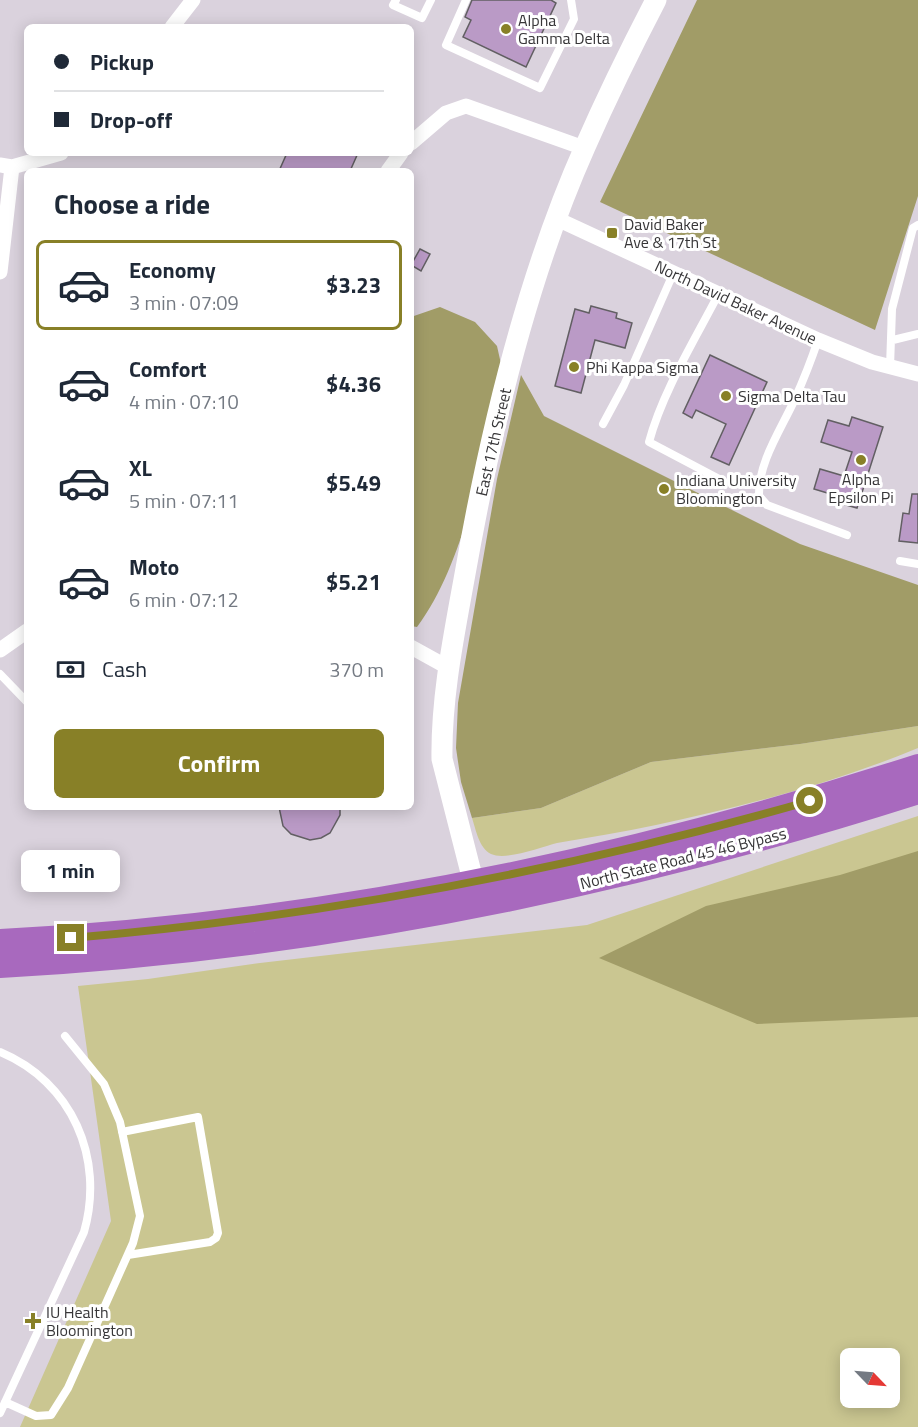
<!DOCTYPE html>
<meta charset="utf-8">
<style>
body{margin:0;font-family:"Titillium Web",sans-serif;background:#f6f6f7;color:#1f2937;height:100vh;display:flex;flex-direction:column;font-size:22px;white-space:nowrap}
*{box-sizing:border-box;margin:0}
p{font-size:20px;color:#747a83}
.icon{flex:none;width:33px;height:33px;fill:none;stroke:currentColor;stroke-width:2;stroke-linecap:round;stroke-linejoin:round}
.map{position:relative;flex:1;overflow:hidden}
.details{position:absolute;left:24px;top:168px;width:390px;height:642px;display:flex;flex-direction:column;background:#fff;border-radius:9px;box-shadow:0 3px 15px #0003}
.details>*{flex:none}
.top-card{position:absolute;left:24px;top:24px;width:390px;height:132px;border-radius:9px;box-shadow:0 3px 15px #0003;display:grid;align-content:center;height:132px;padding:0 30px;background:#fff}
.needle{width:39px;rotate:115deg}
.controls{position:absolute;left:840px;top:1348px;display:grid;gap:12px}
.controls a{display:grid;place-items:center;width:60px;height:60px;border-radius:9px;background:#fff;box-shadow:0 3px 15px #0003;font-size:30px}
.end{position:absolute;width:27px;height:27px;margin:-14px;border:8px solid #888027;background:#fff;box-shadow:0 0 0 3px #fff}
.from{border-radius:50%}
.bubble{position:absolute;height:42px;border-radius:9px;background:#fff;box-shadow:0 3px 15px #0003;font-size:20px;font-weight:700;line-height:42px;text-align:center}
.top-card b{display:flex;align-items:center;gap:21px;height:57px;font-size:22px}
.top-card b+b{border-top:2px solid #e0e1e3}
.top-card i{width:15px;height:15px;background:#1f2937}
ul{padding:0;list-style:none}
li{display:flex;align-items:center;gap:18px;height:90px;margin:0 12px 9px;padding:0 18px;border:3px solid transparent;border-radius:9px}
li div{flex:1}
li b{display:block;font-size:22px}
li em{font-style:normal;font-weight:700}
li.on{border-color:#888027}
li>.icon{width:54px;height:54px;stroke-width:1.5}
h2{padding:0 30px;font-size:27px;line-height:72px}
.pay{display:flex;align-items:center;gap:15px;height:66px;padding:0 30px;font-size:22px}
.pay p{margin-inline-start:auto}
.primary-button{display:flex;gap:12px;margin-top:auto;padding:12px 30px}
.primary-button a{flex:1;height:69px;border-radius:9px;background:#888027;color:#fff;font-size:24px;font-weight:700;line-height:69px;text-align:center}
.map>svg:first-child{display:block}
.built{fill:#dad2dd;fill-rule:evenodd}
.green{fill:#cac691;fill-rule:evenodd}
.forest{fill:#a19c67}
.building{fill:#ba9ac6;stroke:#625f63;stroke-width:1.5}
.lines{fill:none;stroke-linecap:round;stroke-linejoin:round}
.lane{stroke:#fff;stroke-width:8}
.street{stroke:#fff;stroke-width:15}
.secondary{stroke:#fff;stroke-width:21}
.highway{stroke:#a869be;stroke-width:26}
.route{stroke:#888027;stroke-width:8}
.poi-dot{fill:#888027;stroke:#fff;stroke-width:2}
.labels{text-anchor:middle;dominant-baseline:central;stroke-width:6;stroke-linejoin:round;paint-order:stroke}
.poi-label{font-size:16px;fill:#373638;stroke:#fff;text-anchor:start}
.street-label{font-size:16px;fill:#373638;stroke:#fff}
</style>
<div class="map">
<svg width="918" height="1427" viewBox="0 0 918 1427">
<rect width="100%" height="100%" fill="#e1dee2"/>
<path class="built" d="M0,0h918v1427h-918zM27,27h384v126h-384zM27,171h384v636h-384zM850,1359h40v39h-40z"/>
<path class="green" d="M918,726v22c-84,35 -173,58 -262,77 -33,7 -66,12 -99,18 -16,4 -51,18 -66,11 -12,-6 -15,-24 -19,-36l69,-10 110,-46 149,-18z
M918,816v611h-898l91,-206 -33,-235 70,-7 112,-16 327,-38zM850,1359h40v39h-40z"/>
<path class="forest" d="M697,0h221v196l-43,134 -275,-128z
M440,307l35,15 22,24 6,27c-20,79 -37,189 -86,254l-6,-1v-309z
M521,375l23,41 256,128 118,41v141l-118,18 -149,18 -110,46 -69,10 -11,-36 -5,-34 2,-45 39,-224z
M918,851v166l-161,7 -158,-66 107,-52 134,-31z"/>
<path class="building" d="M472,0h79l5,3 -30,64 -63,-30 8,-17 -6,-3z
M287,153h71l-8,18h-71z
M420,249l10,5 -9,17 -10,-6z
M591,306l26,7 -1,5 16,5 -7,25 -30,-8 -14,53 -26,-7 20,-77 14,4z
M710,355l57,27 -38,83 -18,-8 15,-33 -30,-14 -4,8 -9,-5z
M852,417l31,10 -26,81 -25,-7 2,-6 -20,-6 6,-20 24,7 8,-24 -31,-10 7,-22 21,6z
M912,494h6v49l-19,-2 4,-28 6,1z
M279,807h61v8l-10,18 -9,5 -11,2 -19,-6 -8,-8z"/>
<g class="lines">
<path class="lane" d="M396,0l-3,5 29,13 9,-18
M466,0l-20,45 94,43 34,-69 -3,-19
M718,295c-24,46 -56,98 -69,147l74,39
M818,340c-7,21 -15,41 -24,61 -14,30 -36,62 -35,95l8,9 80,30
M893,340l25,-6
M890,367l2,-58 21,-81 5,-3
M603,424l21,-39 49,-111
M900,561l18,3
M0,674l27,28
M0,1052c72,30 105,106 84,180l-84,181
M122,1132l76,-15 20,116 -2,5 -6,4 -82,13
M5,1402l31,14 15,-1 17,-27 65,-145 7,-27 -20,-94 -16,-38 -39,-48"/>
<path class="street" d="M172,27l21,-27
M411,143l35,-30 20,-7 118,42
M0,165l12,2 49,-14
M388,171l13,-18
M557,219l261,121 54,22 46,12
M0,272l12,-105
M411,647l38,21
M0,650l27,-19"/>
<path class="secondary" d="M477,896l-35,-137c-1,-62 12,-124 23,-185 25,-142 61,-295 120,-427 22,-50 46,-99 71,-147"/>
<path class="highway" d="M0,942c312,-16 621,-79 918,-175
M0,965c313,-17 620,-79 918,-174"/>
</g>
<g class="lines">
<path class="route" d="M71,938c251,-21 497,-68 739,-137"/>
</g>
<g class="poi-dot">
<circle cx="506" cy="29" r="6"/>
<rect x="606" y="227" width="12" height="12" rx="3"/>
<circle cx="574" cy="367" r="6"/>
<circle cx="726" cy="396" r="6"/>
<circle cx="861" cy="460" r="6"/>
<circle cx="664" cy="489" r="6"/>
<path d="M30 1312h6v6h6v6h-6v6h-6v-6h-6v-6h6z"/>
</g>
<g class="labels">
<g class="poi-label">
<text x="518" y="20">Alpha<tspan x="518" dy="18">Gamma Delta</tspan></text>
<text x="624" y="224">David Baker<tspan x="624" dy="18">Ave &amp; 17th St</tspan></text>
<text x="586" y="367">Phi Kappa Sigma</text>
<text x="738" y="396">Sigma Delta Tau</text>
<text x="861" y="479" text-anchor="middle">Alpha<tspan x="861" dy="18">Epsilon Pi</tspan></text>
<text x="676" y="480">Indiana University<tspan x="676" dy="18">Bloomington</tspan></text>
<text x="46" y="1312">IU Health<tspan x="46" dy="18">Bloomington</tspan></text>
</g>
<g class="street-label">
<text transform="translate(736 302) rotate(25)">North David Baker Avenue</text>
<text transform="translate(493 442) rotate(-77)">East 17th Street</text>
<text transform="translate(683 858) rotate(-14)">North State Road 45 46 Bypass</text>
</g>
</g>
</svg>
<div class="controls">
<a><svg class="needle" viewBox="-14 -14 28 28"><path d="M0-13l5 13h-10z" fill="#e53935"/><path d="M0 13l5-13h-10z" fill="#747a83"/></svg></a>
</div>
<i class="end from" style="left:810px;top:801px"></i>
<i class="end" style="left:71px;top:938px"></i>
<div class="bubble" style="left:21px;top:850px;width:99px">1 min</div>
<div class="top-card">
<b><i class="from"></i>Pickup</b>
<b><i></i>Drop-off</b>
</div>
<section class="details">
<h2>Choose a ride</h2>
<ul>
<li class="on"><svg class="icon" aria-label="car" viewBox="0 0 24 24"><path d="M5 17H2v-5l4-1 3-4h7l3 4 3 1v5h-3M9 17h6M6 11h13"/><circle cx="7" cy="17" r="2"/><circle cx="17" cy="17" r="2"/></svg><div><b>Economy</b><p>3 min · 07:09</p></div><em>$3.23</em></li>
<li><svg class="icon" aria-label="car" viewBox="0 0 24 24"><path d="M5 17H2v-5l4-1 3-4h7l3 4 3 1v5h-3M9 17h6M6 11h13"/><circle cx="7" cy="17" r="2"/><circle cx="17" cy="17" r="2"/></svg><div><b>Comfort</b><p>4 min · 07:10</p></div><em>$4.36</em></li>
<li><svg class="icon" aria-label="car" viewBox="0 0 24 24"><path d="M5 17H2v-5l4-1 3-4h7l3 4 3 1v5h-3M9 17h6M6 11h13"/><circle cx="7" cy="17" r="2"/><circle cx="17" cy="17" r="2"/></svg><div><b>XL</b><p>5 min · 07:11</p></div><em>$5.49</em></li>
<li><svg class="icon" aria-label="car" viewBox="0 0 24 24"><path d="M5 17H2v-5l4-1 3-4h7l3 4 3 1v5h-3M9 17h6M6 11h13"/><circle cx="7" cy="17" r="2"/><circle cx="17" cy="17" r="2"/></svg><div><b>Moto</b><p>6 min · 07:12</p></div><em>$5.21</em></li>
</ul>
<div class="pay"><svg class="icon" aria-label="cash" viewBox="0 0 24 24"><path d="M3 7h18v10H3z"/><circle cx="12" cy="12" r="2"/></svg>Cash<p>370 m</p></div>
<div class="primary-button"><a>Confirm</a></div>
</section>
</div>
